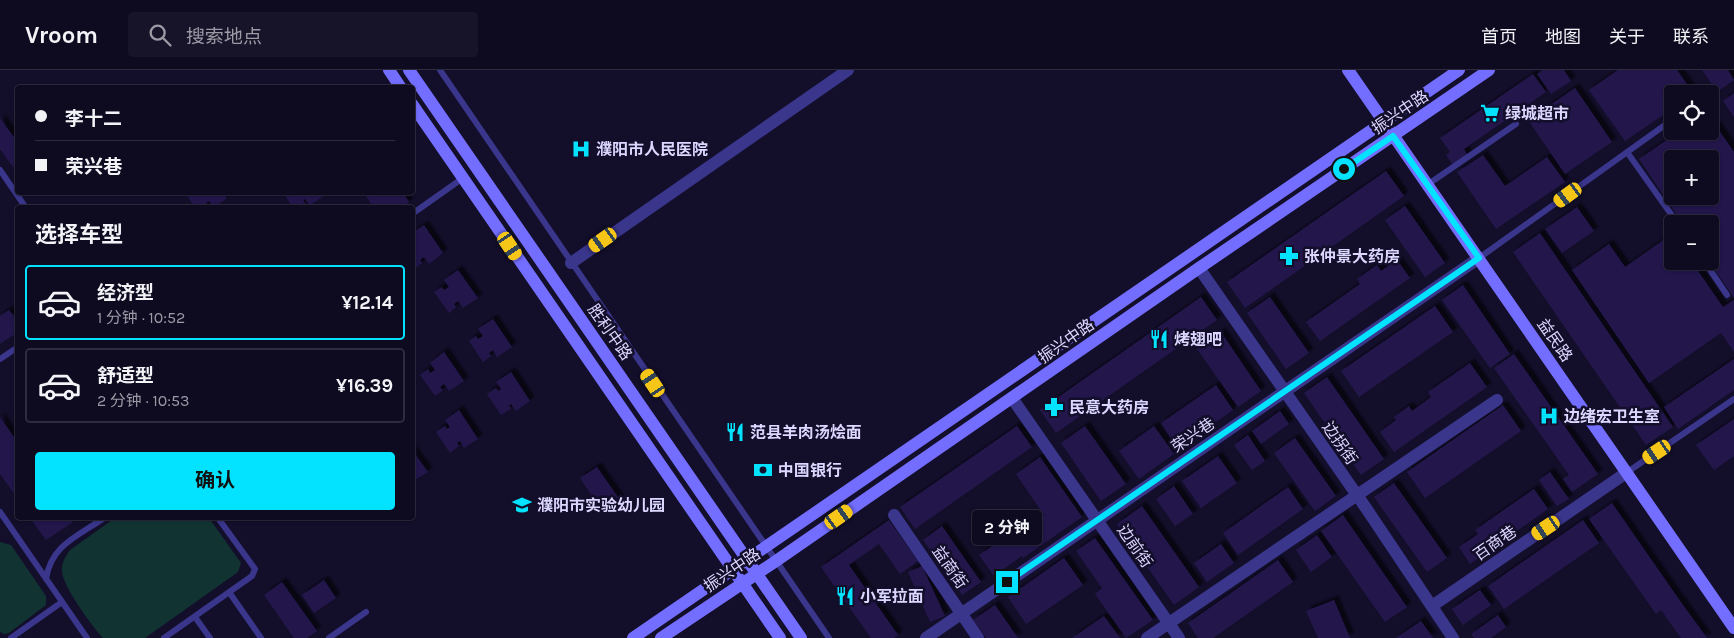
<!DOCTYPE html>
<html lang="zh">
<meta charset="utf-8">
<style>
body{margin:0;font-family:Karla,"Noto Sans SC",sans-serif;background:#171329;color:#f1f3f6;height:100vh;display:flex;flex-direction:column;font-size:19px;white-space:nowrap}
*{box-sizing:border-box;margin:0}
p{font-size:16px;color:#9b9aa5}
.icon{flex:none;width:28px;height:28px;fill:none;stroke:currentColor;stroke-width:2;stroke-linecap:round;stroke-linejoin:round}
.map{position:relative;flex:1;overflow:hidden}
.side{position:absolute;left:15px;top:135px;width:400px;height:315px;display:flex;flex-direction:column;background:#0e0a20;border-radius:5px;box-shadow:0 1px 4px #0004,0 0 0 1px #2e2b3e}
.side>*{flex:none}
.guide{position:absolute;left:15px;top:15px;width:400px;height:110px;border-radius:5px;box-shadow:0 1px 4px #0004,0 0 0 1px #2e2b3e;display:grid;align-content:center;height:110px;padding:0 20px;background:#0e0a20}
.fabs{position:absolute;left:1664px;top:15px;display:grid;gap:10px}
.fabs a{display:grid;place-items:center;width:55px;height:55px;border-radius:5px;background:#0e0a20;box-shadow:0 1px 4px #0004,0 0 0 1px #2e2b3e;font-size:25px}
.end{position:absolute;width:22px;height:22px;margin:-11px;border:6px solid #03e3ff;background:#111;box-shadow:0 0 0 2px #111}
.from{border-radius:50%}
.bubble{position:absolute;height:35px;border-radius:5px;background:#0e0a20;box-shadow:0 1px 4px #0004,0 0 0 1px #2e2b3e;font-size:16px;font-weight:700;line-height:35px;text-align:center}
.car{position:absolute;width:15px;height:30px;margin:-15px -8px;border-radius:6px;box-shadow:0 0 4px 1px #0007;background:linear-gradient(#f5c518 24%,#345 0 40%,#f5c518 0 76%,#345 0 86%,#f5c518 0)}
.guide b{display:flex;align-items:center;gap:18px;height:48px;font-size:19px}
.guide b+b{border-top:1px solid #2e2b3e}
.guide i{width:12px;height:12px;background:#f1f3f6}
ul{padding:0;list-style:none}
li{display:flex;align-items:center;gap:15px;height:75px;margin:0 10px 8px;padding:0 10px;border:2px solid #2e2b3e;border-radius:5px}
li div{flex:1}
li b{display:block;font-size:19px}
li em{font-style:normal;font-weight:700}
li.selected{border-color:#03e3ff}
li>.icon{width:45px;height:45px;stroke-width:1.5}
h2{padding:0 20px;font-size:22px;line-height:60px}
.primary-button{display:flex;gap:10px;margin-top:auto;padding:10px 20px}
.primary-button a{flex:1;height:58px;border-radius:5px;background:#03e3ff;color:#111;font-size:20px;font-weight:700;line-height:58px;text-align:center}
header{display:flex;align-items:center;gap:30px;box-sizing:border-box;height:70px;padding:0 25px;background:#0e0a20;border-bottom:1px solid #2e2b3e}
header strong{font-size:24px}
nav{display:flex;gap:28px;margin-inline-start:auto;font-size:18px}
.search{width:350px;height:45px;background:#171329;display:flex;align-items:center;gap:12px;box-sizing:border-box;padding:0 18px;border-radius:5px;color:#9b9aa5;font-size:19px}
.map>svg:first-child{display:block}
.green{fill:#113433}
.building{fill:#24194c;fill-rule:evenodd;filter:url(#shadow)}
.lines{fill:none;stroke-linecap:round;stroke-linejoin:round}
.lane{stroke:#3a368c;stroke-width:6}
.street{stroke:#3a368c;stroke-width:12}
.secondary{stroke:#736eff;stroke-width:12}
.route{stroke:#03e3ff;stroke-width:6}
.labels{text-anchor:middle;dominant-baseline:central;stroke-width:5;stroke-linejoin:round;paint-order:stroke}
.street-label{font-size:16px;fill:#dcd7ff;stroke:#130e2a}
.poi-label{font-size:16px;font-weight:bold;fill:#dcd7ff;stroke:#130e2a;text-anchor:start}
</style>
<header>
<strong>Vroom</strong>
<div class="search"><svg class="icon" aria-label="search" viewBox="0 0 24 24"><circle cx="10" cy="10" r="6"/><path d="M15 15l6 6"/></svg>搜索地点</div>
<nav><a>首页</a><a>地图</a><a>关于</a><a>联系</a></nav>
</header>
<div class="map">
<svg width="1734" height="568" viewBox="0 0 1734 568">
<defs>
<filter id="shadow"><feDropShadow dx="4.5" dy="-4.5" stdDeviation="1" flood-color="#0009"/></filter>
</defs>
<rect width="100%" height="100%" fill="#130e2a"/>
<path class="green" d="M115,448h94l32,45 -3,9 -93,66h-42c-10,-10 -41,-53 -41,-67 -1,-8 4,-15 8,-21z
M0,472l11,3 35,51v9l-37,28 -5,1 -4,-2z"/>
<path class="building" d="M1543,0h21l7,11 -20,13 -14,-20z
M1618,0h59l17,24h-22v15l-47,32 -36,-51z
M1702,0h26l6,10 -17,12z
M1533,4l13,18 -82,57 4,7 -14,10 -8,-11 4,-3 -10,-14z
M1575,18l37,54 -47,32 -37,-54z
M1734,23v24l-11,-16z
M1710,47l24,35v146l-25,-37 1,-37h-27l-44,-65 41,-28h30zM1672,89h38v37h-38z
M0,48l16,22 2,-1v24l-5,4 -13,-18z
M1483,85l22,31 42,-29 18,25 -69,47 -39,-57z
M1386,101l18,25 -159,112 -18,-26z
M185,122h38l4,6 -13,10 -5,-7 -3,2 3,3 -2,2h-12z
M283,122h38l3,4 -14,9 -5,-6 -2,1 2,3 -6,5h-6z
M371,122h32l6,10 -8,6h-9l-2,-3 -4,3h-12l-8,-12z
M1405,136l40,57 -20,14 -40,-57z
M1577,137l17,24 -32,22 -17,-24z
M424,155l19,28 -14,11 -5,-7 -4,3 2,3 -8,6 -2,-3v-22l2,-1 -2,-10z
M1540,163l133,194 -27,18 -133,-193z
M1672,164v27h19l32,46 11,-7v52l-13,-19 -72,50 -77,-113 37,-26 16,23z
M1397,190l13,18 -90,63 -14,-19 54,-38 -3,-5 20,-14 4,6z
M458,200l20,28 -15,10 -5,-7 -4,3 2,3 -7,6 -15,-21 8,-5 2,3 5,-3 -5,-7z
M1463,215l47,69 -20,14 -48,-68z
M1201,227l16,23 -161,113 -16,-23z
M1270,227l39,56 -23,16 -39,-56z
M1435,236l18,26 -94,65 -18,-26z
M9,240l9,11v11l-18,12v-28z
M493,249l19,28 -15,10 -4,-7 -4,3 2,3 -8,6 -14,-21 7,-5 2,3 5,-3 -5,-7z
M1221,262l40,59 -23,16 -41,-58z
M444,282l20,29 -15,10 -5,-7 -4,3 3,3 -8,6 -15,-21 8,-6 2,4 5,-3 -5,-7z
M1514,284l84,120 -26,18 -9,-13 6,-4 -75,-107z
M1734,289v31l-56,39 -14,-22z
M1470,293l17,24 -93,65 -14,-20 16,-12 -2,-3 15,-11 3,5 19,-14 -3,-5z
M511,302l19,29 -14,10 -5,-7 -2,1 2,4 -10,6 -14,-21 9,-6 3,3 2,-2 -5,-7z
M1327,307l57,82 -23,16 -57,-82z
M1216,315l17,25 -55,39 -17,-26z
M1503,335l18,26 -96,67 -18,-26z
M459,340l19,29 -14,9 -4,-7 -3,2 2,3 -9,7 -14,-21 9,-6 2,3 3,-2 -5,-7z
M1280,341l9,13 -28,20 -9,-13z
M0,347l18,26v56l-18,-25z
M1734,349v37l-20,14 -18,-25z
M1017,356l15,21 -117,82 -15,-22z
M1085,356l41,58 -25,17 -40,-58z
M1154,356l20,28 -35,25 -20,-28z
M1248,365l17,26 -13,9 -18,-25z
M1295,368l41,58 -21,15 -41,-58z
M412,380l16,22 -15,9 -1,-1z
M1218,386l19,27 -36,25 -19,-27z
M1040,387l42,60 -59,41 -1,-2 -28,20 -15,-21 28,-19 -4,-6 24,-17 6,9 11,-7 -28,-41z
M597,397l23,33 -18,11 -22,-33z
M1550,402l19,27 -12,7 -18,-26z
M1394,413l53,75 -20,14 -53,-75z
M1174,416l19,28 -18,12 -19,-27z
M1288,417l15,22 -65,46 -15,-22z
M1534,419l14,20 -78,55 -11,-17 19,-13 -3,-4z
M1612,433l66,95 29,40h-26l-20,-28 -5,4 -67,-95z
M1142,436l57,81 -25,18 -57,-81z
M1343,445l64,92 -22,15 -64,-91z
M30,448h40l3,4 -27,18z
M889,450l29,41 -18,13 -21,-30 -30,21 49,70 -4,3h-23l-50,-71z
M1583,450l16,23 -95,66 -16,-23z
M942,456l39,56 -19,13 -39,-55z
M1317,465l15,22 -21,15 -15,-22z
M1095,468l58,82 -27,18 -31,-44 7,-6 -26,-37z
M1221,474l13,19 -27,19 -13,-19z
M1064,488l19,27 -57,39 -18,-27z
M1278,490l15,22 -80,56h-15l-10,-15z
M922,496l23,50 -15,6 -22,-50z
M324,510l12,18 -22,15 -12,-18z
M282,512l35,49 -10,7h-13l-30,-43z
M1480,520l11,15 -28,20 -11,-16z
M1334,530l16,38h-32l-12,-27z
M995,535l23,33h-32l-13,-18z
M1498,545l8,12 -15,11h-17l-3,-4z
M1104,546l16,22h-48z
M1421,551l12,17h-37z"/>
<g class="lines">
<path class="lane" d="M440,0l389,568
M1627,82l51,72
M0,100l26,38
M1427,115l89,-61
M412,144l51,-36
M1479,188l193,-138
M1704,191l23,34
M0,289l18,-12
M1626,403l108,-74
M0,442l87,126
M46,509c5,-34 32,-43 58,-61
M229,522l32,46
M195,547l15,21
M11,568l51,-36
M164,568l88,-62 3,-7 -37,-51
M329,568l37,-26"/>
<path class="street" d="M571,193l277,-193
M1199,198l169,243 85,127
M1012,328l167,240
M894,445l84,123
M1432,536l194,-133
M926,568l553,-380
M1147,568l350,-238"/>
<path class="secondary" d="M389,0l12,18
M409,0l392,568
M1348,0l386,558
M412,34l368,534
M633,568l826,-568
M661,568l115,-77 423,-293 290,-198"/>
</g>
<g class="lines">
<path class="route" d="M1007,512l472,-324 -86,-122 -49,33"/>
</g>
<defs>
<g id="supermarket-bare" transform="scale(1.5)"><path d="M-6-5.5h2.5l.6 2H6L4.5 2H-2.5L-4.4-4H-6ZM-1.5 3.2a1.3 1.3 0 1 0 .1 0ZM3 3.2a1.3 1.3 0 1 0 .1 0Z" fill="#03e3ff" stroke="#130e2a" stroke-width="2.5" paint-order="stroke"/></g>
<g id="hospital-bare" transform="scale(1.5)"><path d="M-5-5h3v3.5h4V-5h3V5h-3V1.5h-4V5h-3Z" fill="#03e3ff" stroke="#130e2a" stroke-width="2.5" paint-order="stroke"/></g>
<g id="pharmacy-bare" transform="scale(1.5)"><path d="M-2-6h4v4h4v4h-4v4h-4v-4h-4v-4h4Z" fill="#03e3ff" stroke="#130e2a" stroke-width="2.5" paint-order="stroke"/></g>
<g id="restaurant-bare" transform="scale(1.5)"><path d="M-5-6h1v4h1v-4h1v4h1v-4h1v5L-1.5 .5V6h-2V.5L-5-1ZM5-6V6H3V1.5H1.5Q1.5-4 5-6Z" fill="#03e3ff" stroke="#130e2a" stroke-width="2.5" paint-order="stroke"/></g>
<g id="bank-bare" transform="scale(1.5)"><path d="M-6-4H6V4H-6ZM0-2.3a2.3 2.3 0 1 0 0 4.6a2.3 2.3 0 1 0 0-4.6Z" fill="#03e3ff" stroke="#130e2a" stroke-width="2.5" paint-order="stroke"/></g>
<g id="school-bare" transform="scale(1.5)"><path d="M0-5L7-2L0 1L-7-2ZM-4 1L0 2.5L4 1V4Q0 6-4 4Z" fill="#03e3ff" stroke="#130e2a" stroke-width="2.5" paint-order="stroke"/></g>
</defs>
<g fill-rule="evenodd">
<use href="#supermarket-bare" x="1490" y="43"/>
<use href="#hospital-bare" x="581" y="79"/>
<use href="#pharmacy-bare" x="1289" y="186"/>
<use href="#restaurant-bare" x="1159" y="269"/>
<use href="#pharmacy-bare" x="1054" y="337"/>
<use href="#hospital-bare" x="1549" y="346"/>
<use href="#restaurant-bare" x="735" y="362"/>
<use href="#bank-bare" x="763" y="400"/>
<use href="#school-bare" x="522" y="435"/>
<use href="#restaurant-bare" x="845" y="526"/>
</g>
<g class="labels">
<g class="street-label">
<text transform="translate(1400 42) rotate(-34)">振兴中路</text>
<text transform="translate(610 262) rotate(55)">胜利中路</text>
<text transform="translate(1555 270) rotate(55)">益民路</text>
<text transform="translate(1066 271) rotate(-35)">振兴中路</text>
<text transform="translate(1193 365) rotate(-34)">荣兴巷</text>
<text transform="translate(1340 373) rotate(55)">边拐街</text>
<text transform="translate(1495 473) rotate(-35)">百商巷</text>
<text transform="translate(1135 476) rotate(55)">边前街</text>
<text transform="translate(950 497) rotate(55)">益商街</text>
<text transform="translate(732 500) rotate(-34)">振兴中路</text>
</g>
<g class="poi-label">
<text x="1505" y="43">绿城超市</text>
<text x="596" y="79">濮阳市人民医院</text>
<text x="1304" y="186">张仲景大药房</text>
<text x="1174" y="269">烤翅吧</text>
<text x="1069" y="337">民意大药房</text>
<text x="1564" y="346">边绪宏卫生室</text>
<text x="750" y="362">范县羊肉汤烩面</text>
<text x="778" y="400">中国银行</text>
<text x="537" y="435">濮阳市实验幼儿园</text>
<text x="860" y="526">小军拉面</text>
</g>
</g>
</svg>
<div class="fabs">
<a><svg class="icon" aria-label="locate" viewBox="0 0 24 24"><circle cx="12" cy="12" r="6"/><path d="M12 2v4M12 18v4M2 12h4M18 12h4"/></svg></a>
<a>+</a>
<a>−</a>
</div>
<i class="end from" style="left:1344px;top:99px"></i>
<i class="end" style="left:1007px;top:512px"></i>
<div class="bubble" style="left:972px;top:440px;width:70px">2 分钟</div>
<i class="car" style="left:1568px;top:125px;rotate:234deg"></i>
<i class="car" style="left:603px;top:170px;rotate:235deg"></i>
<i class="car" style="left:510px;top:176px;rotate:146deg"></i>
<i class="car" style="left:653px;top:313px;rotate:326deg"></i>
<i class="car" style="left:1657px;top:382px;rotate:236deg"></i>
<i class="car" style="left:839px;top:447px;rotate:55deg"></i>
<i class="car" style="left:1546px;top:458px;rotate:236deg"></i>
<div class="guide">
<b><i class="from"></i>李十二</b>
<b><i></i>荣兴巷</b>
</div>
<section class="side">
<h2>选择车型</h2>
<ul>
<li class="selected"><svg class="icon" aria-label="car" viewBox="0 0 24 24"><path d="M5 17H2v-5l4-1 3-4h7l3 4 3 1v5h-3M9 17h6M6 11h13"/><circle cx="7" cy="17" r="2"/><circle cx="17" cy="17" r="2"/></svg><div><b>经济型</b><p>1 分钟 · 10:52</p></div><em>¥12.14</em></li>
<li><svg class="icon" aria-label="car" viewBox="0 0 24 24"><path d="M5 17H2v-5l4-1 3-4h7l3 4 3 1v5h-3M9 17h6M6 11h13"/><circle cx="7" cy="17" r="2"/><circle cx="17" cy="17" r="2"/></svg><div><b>舒适型</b><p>2 分钟 · 10:53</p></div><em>¥16.39</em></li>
</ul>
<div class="primary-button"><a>确认</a></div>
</section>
</div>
